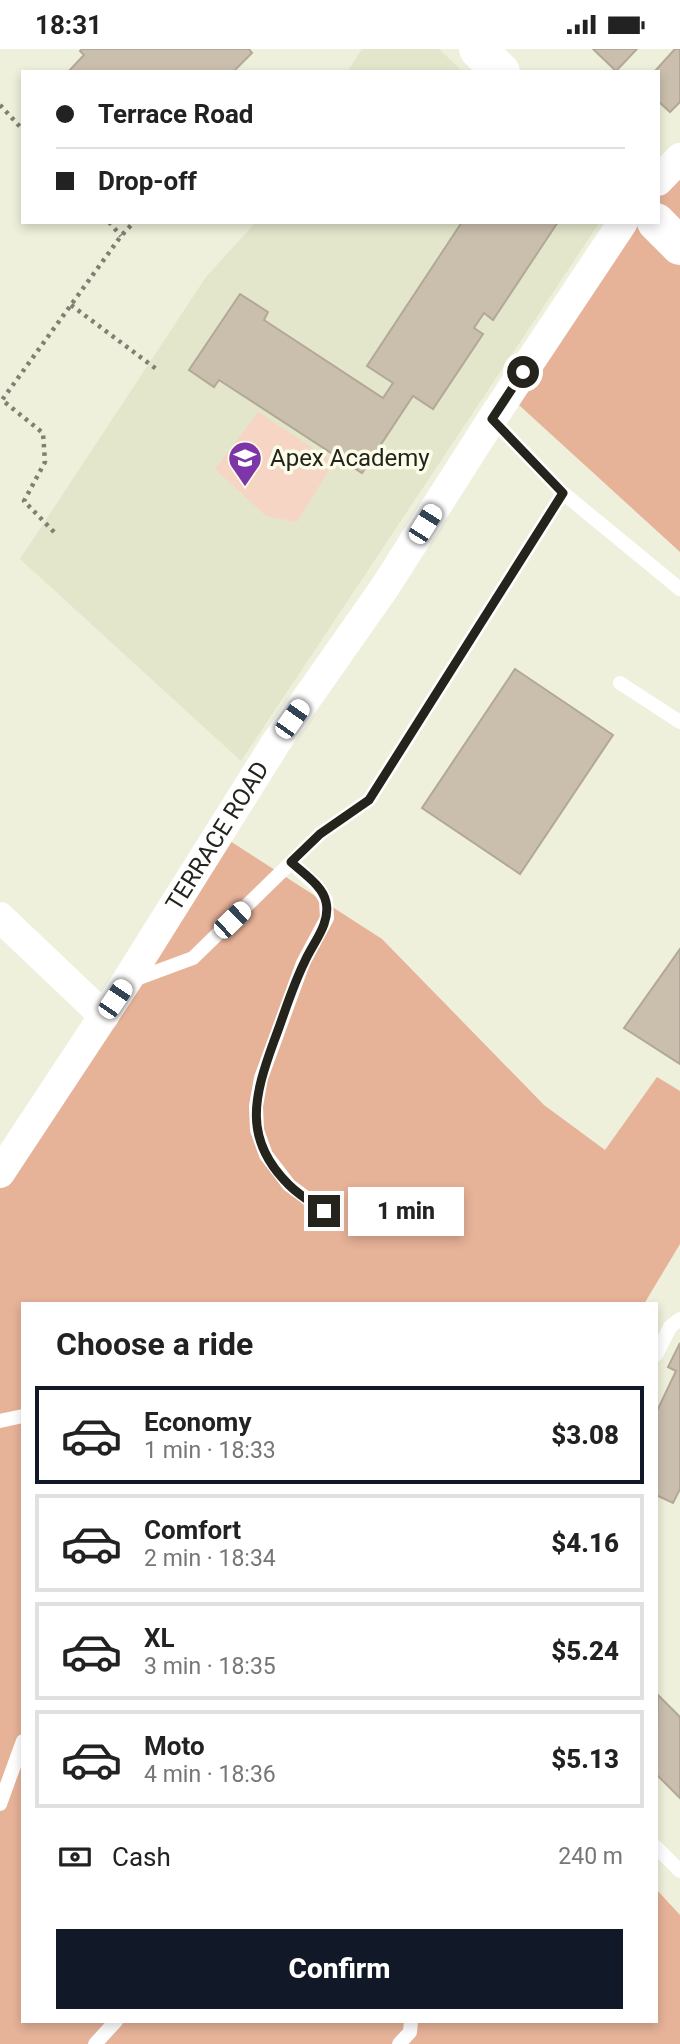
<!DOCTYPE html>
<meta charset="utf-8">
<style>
body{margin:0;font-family:Roboto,sans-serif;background:#f2f2f2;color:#222;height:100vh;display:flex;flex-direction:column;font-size:26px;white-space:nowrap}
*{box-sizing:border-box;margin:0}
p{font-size:23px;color:#767676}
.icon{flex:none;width:38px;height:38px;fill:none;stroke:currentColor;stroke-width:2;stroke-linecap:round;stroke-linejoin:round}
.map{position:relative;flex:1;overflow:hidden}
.drawer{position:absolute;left:21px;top:1253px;width:637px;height:721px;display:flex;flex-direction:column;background:#fff;border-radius:0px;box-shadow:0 4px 10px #0003}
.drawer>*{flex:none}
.guide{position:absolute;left:21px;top:21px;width:639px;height:154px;border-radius:0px;box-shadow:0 4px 10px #0003;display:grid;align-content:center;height:154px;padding:0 35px;background:#fff}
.end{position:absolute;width:32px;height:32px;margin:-16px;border:9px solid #24241d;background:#fff;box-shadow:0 0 0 4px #fff}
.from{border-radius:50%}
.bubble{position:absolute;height:49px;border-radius:0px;background:#fff;box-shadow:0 4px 10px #0003;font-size:23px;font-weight:800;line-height:49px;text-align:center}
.car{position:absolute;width:21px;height:42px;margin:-21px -10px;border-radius:9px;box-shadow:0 0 5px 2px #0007;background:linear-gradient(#fff 24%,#345 0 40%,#fff 0 76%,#345 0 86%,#fff 0)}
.guide b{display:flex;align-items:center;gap:24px;height:66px;font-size:26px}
.guide b+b{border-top:2px solid #e0e0e0}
.guide i{width:18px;height:18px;background:#222}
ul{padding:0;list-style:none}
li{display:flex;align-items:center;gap:21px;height:98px;margin:0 14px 10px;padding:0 21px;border:4px solid #e0e0e0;border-radius:0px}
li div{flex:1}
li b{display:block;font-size:26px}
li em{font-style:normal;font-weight:800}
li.selected{border-color:#111827}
li>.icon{width:63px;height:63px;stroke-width:1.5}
h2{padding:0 35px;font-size:32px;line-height:84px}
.pay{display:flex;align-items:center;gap:18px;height:77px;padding:0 35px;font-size:26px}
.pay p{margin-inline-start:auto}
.button{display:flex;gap:14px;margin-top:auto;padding:14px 35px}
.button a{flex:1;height:80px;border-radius:0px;background:#111827;color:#fff;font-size:28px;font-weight:800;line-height:80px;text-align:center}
.status{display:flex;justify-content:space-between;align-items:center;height:49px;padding:0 35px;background:#fff;direction:ltr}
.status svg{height:19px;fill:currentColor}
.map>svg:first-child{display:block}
.built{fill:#e3e6ca}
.green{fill:#f6d5c5}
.forest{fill:#e6b298}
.building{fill:#cabfad;stroke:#b3a897;stroke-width:2}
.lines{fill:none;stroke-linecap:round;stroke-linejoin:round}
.path{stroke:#7f8073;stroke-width:4.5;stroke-dasharray:3.5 5;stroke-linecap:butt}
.service{stroke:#fff;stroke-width:14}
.minor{stroke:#fff;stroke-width:30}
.secondary{stroke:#fff;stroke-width:38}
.route{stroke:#24241d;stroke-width:9}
.labels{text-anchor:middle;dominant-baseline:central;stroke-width:7;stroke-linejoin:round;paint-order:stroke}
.poi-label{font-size:24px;fill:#24241d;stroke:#fbfde8;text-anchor:start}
.street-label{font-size:24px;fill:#24241d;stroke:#fbfde8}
</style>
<div class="status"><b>18:31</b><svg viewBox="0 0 49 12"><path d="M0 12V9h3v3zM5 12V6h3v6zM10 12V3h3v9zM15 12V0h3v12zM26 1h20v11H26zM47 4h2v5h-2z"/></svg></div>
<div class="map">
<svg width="680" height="1995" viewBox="0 0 680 1995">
<rect width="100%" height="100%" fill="#eef0db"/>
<path class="built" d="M362,0h77l24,23h-116z
M256,173h344l-359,539 -221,-202 186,-282z"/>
<path class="green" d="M258,363l76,50 -37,60 -31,-6 -51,-47z"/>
<path class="forest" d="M680,109v394l-172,-157 115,-173h35v-41z
M219,785l163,105 162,166 61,45 52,-73 23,14v153l-36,60h-621v717h633v-132l24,26v129h-680v-871z"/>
<path class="building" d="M82,0h167l3,4 -19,19h-165l16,-17 -4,-4z
M593,0h44l-21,22z
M675,0h5v53l-10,10 -12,-11v-29h-4z
M462,173h96l-65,98 -9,-7 -10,15 9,6 -50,75 -20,-13 -51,77 -143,-93 -5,7 -25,-17 51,-76 28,18 -4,8 119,78 10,-15 -26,-17z
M515,620l98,66 -93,139 -98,-66z
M680,900v115l-56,-36z
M680,1294v146l-7,14 -17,-8v-82l20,-42 -8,-4z
M658,1646l22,22v81l-24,-24z"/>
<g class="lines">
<path class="path" d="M0,56l23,25
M109,173l12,14
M71,256l88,66
M54,483l-30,-31 21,-39 -2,-29 -41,-33 119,-164 13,-14"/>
<path class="service" d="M563,444l117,96
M620,634l60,39
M291,813l27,25 8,13 1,18 -24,45 -42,115 -5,28 1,24 9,25 23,30 35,26
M131,932l62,-23 127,-124 49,-34 194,-307 -71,-74
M656,1306l14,-28 10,-8
M0,1372l23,-5
M0,1755l23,-63
M656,1798l24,24
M95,1995l21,-23
M399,1995l11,-12 1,-11"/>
<g class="minor">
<path d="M658,132l22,-23"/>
<path d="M0,868l104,99"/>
<path id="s1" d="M0,1124l126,-191 151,-241 108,-154 107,-168 131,-197"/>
</g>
<path class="secondary" d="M478,0l23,23
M656,173l24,24"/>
</g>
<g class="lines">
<path class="route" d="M324,1162c-12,-8 -25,-16 -35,-26 -47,-46 -35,-89 -15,-144 10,-26 18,-54 31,-80 8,-18 26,-38 21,-59 -3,-16 -23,-29 -35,-40l29,-28 49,-34 194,-307 -71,-74 31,-47"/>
</g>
<defs>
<g id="school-pin" transform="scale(1.75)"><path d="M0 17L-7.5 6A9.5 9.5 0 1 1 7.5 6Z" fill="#7e35a7" stroke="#fbfde8"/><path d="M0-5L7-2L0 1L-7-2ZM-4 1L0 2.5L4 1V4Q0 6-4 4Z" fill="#fff"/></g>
</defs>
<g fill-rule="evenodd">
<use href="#school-pin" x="245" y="409"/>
</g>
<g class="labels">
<g class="poi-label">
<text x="270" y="409">Apex Academy</text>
</g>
<g class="street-label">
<text stroke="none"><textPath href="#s1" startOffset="401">TERRACE ROAD</textPath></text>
</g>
</g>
</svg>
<i class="end from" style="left:523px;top:323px"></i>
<i class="end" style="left:324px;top:1162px"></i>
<div class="bubble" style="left:348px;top:1138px;width:116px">1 min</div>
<i class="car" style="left:425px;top:475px;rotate:32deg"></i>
<i class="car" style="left:292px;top:670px;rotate:35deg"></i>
<i class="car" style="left:232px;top:871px;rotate:46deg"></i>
<i class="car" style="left:115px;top:950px;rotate:34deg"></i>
<div class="guide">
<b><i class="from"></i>Terrace Road</b>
<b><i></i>Drop-off</b>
</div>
<section class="drawer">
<h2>Choose a ride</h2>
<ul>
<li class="selected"><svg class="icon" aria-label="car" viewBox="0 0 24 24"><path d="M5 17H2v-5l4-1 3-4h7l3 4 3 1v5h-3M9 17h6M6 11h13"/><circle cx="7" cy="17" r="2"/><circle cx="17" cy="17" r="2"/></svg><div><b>Economy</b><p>1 min · 18:33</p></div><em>$3.08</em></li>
<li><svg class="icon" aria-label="car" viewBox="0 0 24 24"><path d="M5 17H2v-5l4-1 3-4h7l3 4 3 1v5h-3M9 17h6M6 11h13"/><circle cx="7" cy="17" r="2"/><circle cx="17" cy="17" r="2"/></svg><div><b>Comfort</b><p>2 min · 18:34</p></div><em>$4.16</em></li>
<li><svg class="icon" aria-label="car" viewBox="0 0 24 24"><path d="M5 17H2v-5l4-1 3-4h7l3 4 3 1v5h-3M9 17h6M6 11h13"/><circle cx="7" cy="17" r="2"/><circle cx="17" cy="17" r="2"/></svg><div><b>XL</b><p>3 min · 18:35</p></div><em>$5.24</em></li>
<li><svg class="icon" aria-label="car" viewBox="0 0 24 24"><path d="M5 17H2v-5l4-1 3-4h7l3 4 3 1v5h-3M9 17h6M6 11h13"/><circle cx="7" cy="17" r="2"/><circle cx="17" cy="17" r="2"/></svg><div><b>Moto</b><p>4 min · 18:36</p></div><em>$5.13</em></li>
</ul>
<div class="pay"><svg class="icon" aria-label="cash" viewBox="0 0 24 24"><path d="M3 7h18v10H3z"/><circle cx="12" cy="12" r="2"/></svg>Cash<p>240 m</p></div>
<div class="button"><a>Confirm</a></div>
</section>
</div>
